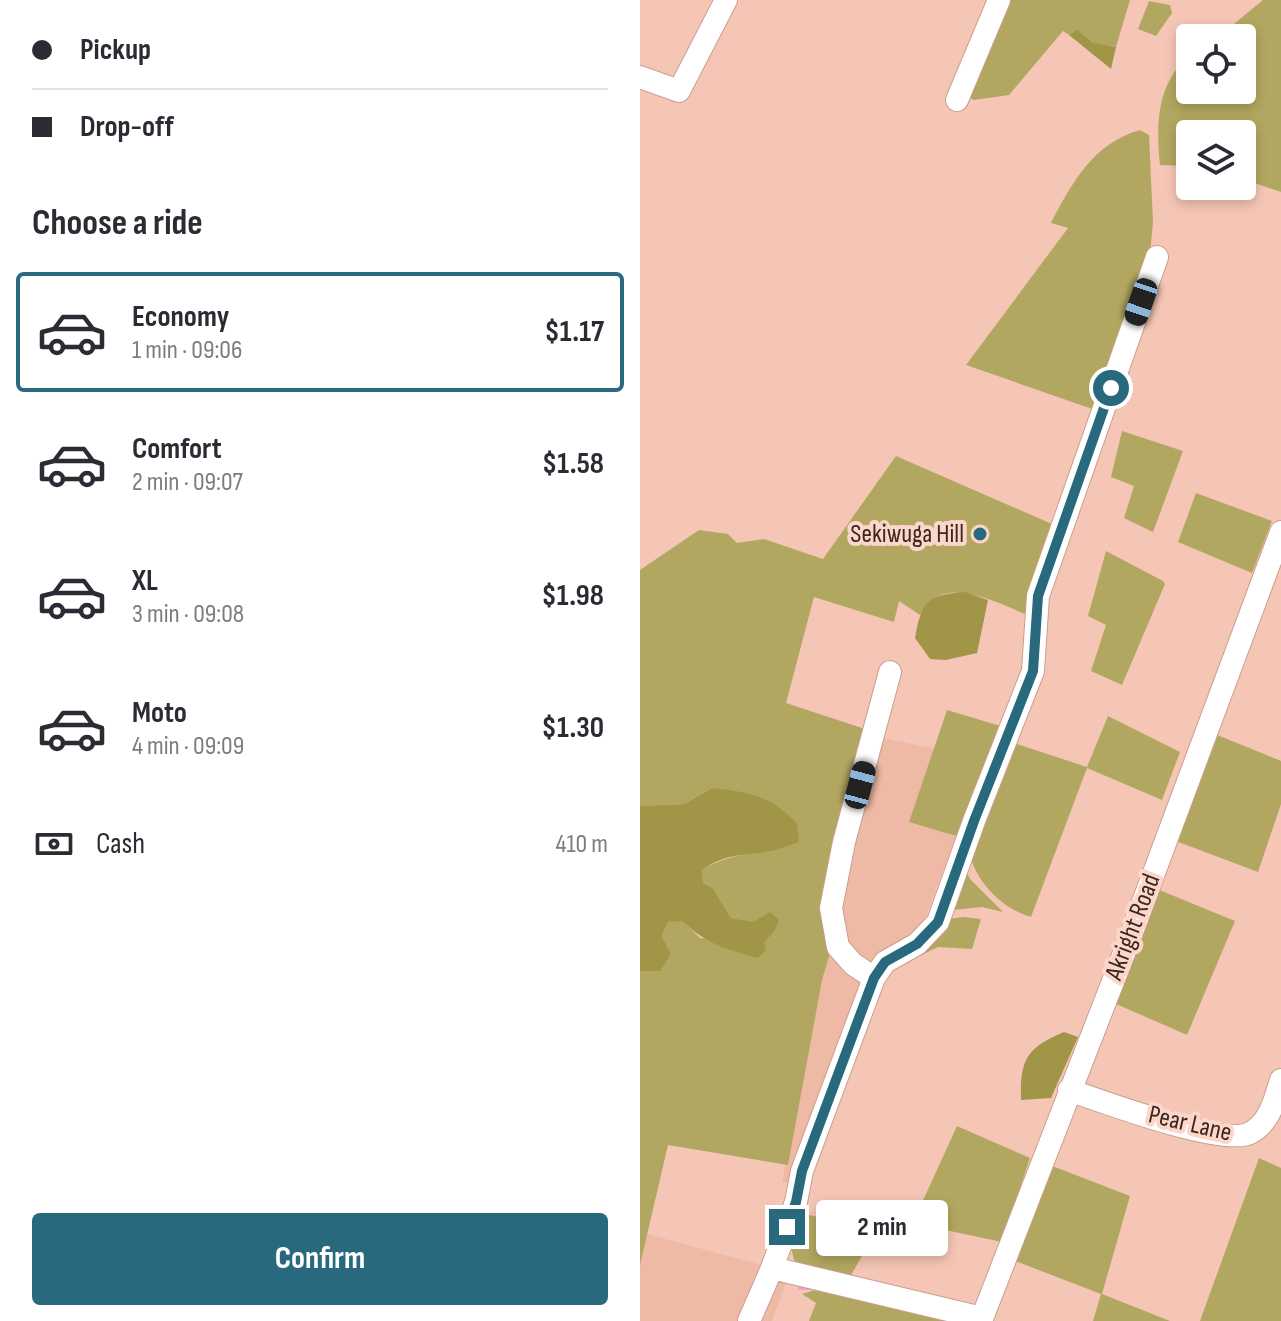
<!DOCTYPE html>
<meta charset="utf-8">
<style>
body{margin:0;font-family:"Sofia Sans Condensed",sans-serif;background:#f2f2f3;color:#2b2b33;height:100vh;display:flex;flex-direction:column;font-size:30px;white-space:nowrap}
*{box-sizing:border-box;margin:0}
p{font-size:26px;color:#7c7c81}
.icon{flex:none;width:44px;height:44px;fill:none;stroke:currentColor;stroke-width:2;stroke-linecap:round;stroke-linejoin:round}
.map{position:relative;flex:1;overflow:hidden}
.details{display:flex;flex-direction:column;background:#fff;width:640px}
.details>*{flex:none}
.top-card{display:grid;align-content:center;height:176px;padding:0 32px;background:#fff}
.tools{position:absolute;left:536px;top:24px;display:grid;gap:16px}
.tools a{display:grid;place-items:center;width:80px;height:80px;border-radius:8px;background:#fff;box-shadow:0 4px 12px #0003;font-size:40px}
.end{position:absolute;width:36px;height:36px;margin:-18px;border:10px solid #28697d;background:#fff;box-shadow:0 0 0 4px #fff}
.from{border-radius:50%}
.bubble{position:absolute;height:56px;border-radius:8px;background:#fff;box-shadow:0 4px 12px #0003;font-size:26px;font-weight:700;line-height:56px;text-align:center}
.car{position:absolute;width:24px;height:48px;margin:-24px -12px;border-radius:10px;box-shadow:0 0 6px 2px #0007;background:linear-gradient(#222 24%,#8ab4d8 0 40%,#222 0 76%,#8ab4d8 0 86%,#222 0)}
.top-card b{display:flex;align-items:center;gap:28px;height:76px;font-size:30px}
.top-card b+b{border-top:2px solid #e1e1e2}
.top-card i{width:20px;height:20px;background:#2b2b33}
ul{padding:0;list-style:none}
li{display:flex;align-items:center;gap:24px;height:120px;margin:0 16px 12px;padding:0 16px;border:4px solid transparent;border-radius:8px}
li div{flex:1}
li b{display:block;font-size:30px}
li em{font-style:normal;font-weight:700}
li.active{border-color:#28697d}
li>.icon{width:72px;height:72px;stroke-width:1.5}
h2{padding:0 32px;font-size:36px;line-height:96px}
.pay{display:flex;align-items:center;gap:20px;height:88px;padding:0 32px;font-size:30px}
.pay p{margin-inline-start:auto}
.cta{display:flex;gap:16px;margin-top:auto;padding:16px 32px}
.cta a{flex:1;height:92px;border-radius:8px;background:#28697d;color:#fff;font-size:32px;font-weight:700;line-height:92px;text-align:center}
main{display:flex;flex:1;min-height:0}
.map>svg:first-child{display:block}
.built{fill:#eeb9a5}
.green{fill:#b2a760}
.forest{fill:#a19547}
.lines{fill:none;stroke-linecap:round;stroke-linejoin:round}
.stream{stroke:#e8a2cf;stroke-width:4}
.minor-casing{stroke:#ca9e8d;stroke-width:24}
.minor{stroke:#fff;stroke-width:22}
.route{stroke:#28697d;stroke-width:10}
.poi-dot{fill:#28697d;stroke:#fcd6c8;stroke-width:3}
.labels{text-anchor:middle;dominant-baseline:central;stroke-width:8;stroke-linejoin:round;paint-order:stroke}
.poi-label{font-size:26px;fill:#392721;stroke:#fcd6c8;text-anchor:end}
.street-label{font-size:26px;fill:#392721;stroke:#fcd6c8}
</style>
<main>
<section class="details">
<div class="top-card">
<b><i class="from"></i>Pickup</b>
<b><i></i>Drop-off</b>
</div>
<h2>Choose a ride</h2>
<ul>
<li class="active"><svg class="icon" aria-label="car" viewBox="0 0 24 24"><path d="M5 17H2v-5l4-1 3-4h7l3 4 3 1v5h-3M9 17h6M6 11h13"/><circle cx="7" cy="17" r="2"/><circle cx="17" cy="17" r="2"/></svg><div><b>Economy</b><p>1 min · 09:06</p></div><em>$1.17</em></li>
<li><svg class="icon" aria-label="car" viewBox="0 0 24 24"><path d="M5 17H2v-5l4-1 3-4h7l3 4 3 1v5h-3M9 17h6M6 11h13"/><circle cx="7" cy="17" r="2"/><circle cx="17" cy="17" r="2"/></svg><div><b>Comfort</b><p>2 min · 09:07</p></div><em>$1.58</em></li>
<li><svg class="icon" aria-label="car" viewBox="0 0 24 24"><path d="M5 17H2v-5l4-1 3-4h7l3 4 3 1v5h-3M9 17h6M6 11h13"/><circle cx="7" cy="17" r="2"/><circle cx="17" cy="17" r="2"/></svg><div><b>XL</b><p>3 min · 09:08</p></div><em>$1.98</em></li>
<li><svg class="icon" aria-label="car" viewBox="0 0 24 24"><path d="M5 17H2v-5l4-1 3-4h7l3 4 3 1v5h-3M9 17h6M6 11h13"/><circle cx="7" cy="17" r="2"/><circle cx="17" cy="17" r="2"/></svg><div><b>Moto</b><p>4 min · 09:09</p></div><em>$1.30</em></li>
</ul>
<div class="pay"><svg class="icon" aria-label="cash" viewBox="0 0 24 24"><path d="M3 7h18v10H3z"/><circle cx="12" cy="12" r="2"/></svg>Cash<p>410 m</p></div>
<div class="cta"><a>Confirm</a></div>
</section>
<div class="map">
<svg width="641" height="1321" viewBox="0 0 641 1321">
<rect width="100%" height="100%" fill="#f5c6b5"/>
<path class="built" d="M242,738l53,11 -26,73 47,14 -34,91 -45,41 -25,-13 -14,-37 1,-16z
M192,947l34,31 -76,205 -8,-1 40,-202z
M7,1234l118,32 23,11 -16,44h-132v-56z"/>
<path class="green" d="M365,0h125l-14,47 -24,-5 -15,-13 -8,6 -6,-4 -54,64 -35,5 -6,-3z
M623,0h18v192l-39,-13v-45h-52v32l-30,-1c-4,-38 -4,-83 30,-109v34h52v-52h-25z
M509,1l21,4 2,8 -16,23 -18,-7z
M500,130l9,5 4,87 -3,33 -52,156 -132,-46 102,-137 -17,-5c21,-41 43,-80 89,-93z
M482,431l61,20 -30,81 -29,-14 10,-32 -23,-9z
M256,456l156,68 -22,92c-33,-13 -89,-45 -110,-1l-21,-14 -5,21 -80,-25 -28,106 82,27 -36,217 -10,33 -34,185 -120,-20 -28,120v-294h21l10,-17 -9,-18 6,-14 14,-2 18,18 64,5 10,-11 -21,-9 -22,-5 -18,-30 -10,-5 -1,-13c22,-13 42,-17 68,-18l-58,-64 -28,16 -44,2v-236l59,-40 29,4 9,9 27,-4 59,20z
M556,493l76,28 -20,52 -74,-31z
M466,551l57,30 2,3 -43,101 -31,-14 15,-46 -18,-9z
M307,710l57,17 -48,109 -47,-14z
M468,716l72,36 -18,48 -75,-32 -56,149c-32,-9 -63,-42 -63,-78 0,-13 33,-81 40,-98l79,26z
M565,730l76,31v43l-23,68 -90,-34z
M318,856l12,23 33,33 -21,-5 -38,4z
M512,887l83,34 -48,114 -80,-35z
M323,917l18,2 -9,30 -34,-2 -29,14 38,-42z
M317,1126l73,32 -28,84 -66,-14 -16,-21z
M619,1158l22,10v153h-81z
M407,1164l83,32 -28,98 68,27h-77l8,-27 -91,-35z
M157,1212l79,19 -26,46 -52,-9c-11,-21 -7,-35 -1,-56z
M188,1286l139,35h-158l7,-18 -14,-9z"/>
<path class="forest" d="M437,29l15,13 24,5 -5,22 -42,-34z
M325,592l23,8 -11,53 -31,7 -16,-1 -15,-21c7,-37 11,-43 50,-46z
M72,788c40,5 55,6 85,35l2,19c-10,3 -21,8 -31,10 -29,4 -40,1 -66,18l1,13 10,5 18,30 22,4 17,-10 9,8 -5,12 -10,11 2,7 -8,8c-33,-9 -51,-14 -76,-37l-14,1 -6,14 9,18 -10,17h-21v-165l44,-2z
M424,1032l14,5 -27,61 -30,2c-1,-40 5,-52 43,-68z"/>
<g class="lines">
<path class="stream" d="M160,1288h13"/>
<g class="minor-casing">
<path id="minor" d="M0,77l39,14 47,-91
M317,100l42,-100
M234,978l-21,-14 -15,-17 -7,-39 13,-66 46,-170
M429,1090c32,11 155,57 181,43 20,-10 25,-34 31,-53
M342,1318l-210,-50 24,-66 6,-31 72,-193 11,-16 32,-18 21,-22 36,-101 59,-150 5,-75 119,-339
M109,1321l23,-53
M341,1321l145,-373 155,-416"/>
</g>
<use href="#minor" class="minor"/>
</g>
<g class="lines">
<path class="route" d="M147,1227l9,-25 6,-31 72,-193 11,-16 32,-18 21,-22 36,-101 59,-150 5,-75 73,-208"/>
</g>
<circle class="poi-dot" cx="340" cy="534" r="8"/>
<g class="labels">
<g class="poi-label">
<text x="324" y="534">Sekiwuga Hill</text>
</g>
<g class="street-label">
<text transform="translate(493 927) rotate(-69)">Akright Road</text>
<text transform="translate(550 1124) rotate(13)">Pear Lane</text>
</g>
</g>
</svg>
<div class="tools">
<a><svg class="icon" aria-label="locate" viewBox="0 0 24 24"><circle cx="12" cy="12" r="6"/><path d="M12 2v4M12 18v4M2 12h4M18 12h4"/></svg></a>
<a><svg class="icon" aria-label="layers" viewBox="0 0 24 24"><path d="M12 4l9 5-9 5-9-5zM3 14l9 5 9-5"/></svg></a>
</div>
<i class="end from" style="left:471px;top:388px"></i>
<i class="end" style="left:147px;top:1227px"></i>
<div class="bubble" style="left:176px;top:1200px;width:132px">2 min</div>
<i class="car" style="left:501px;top:302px;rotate:199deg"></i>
<i class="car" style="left:220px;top:785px;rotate:15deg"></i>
</div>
</main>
